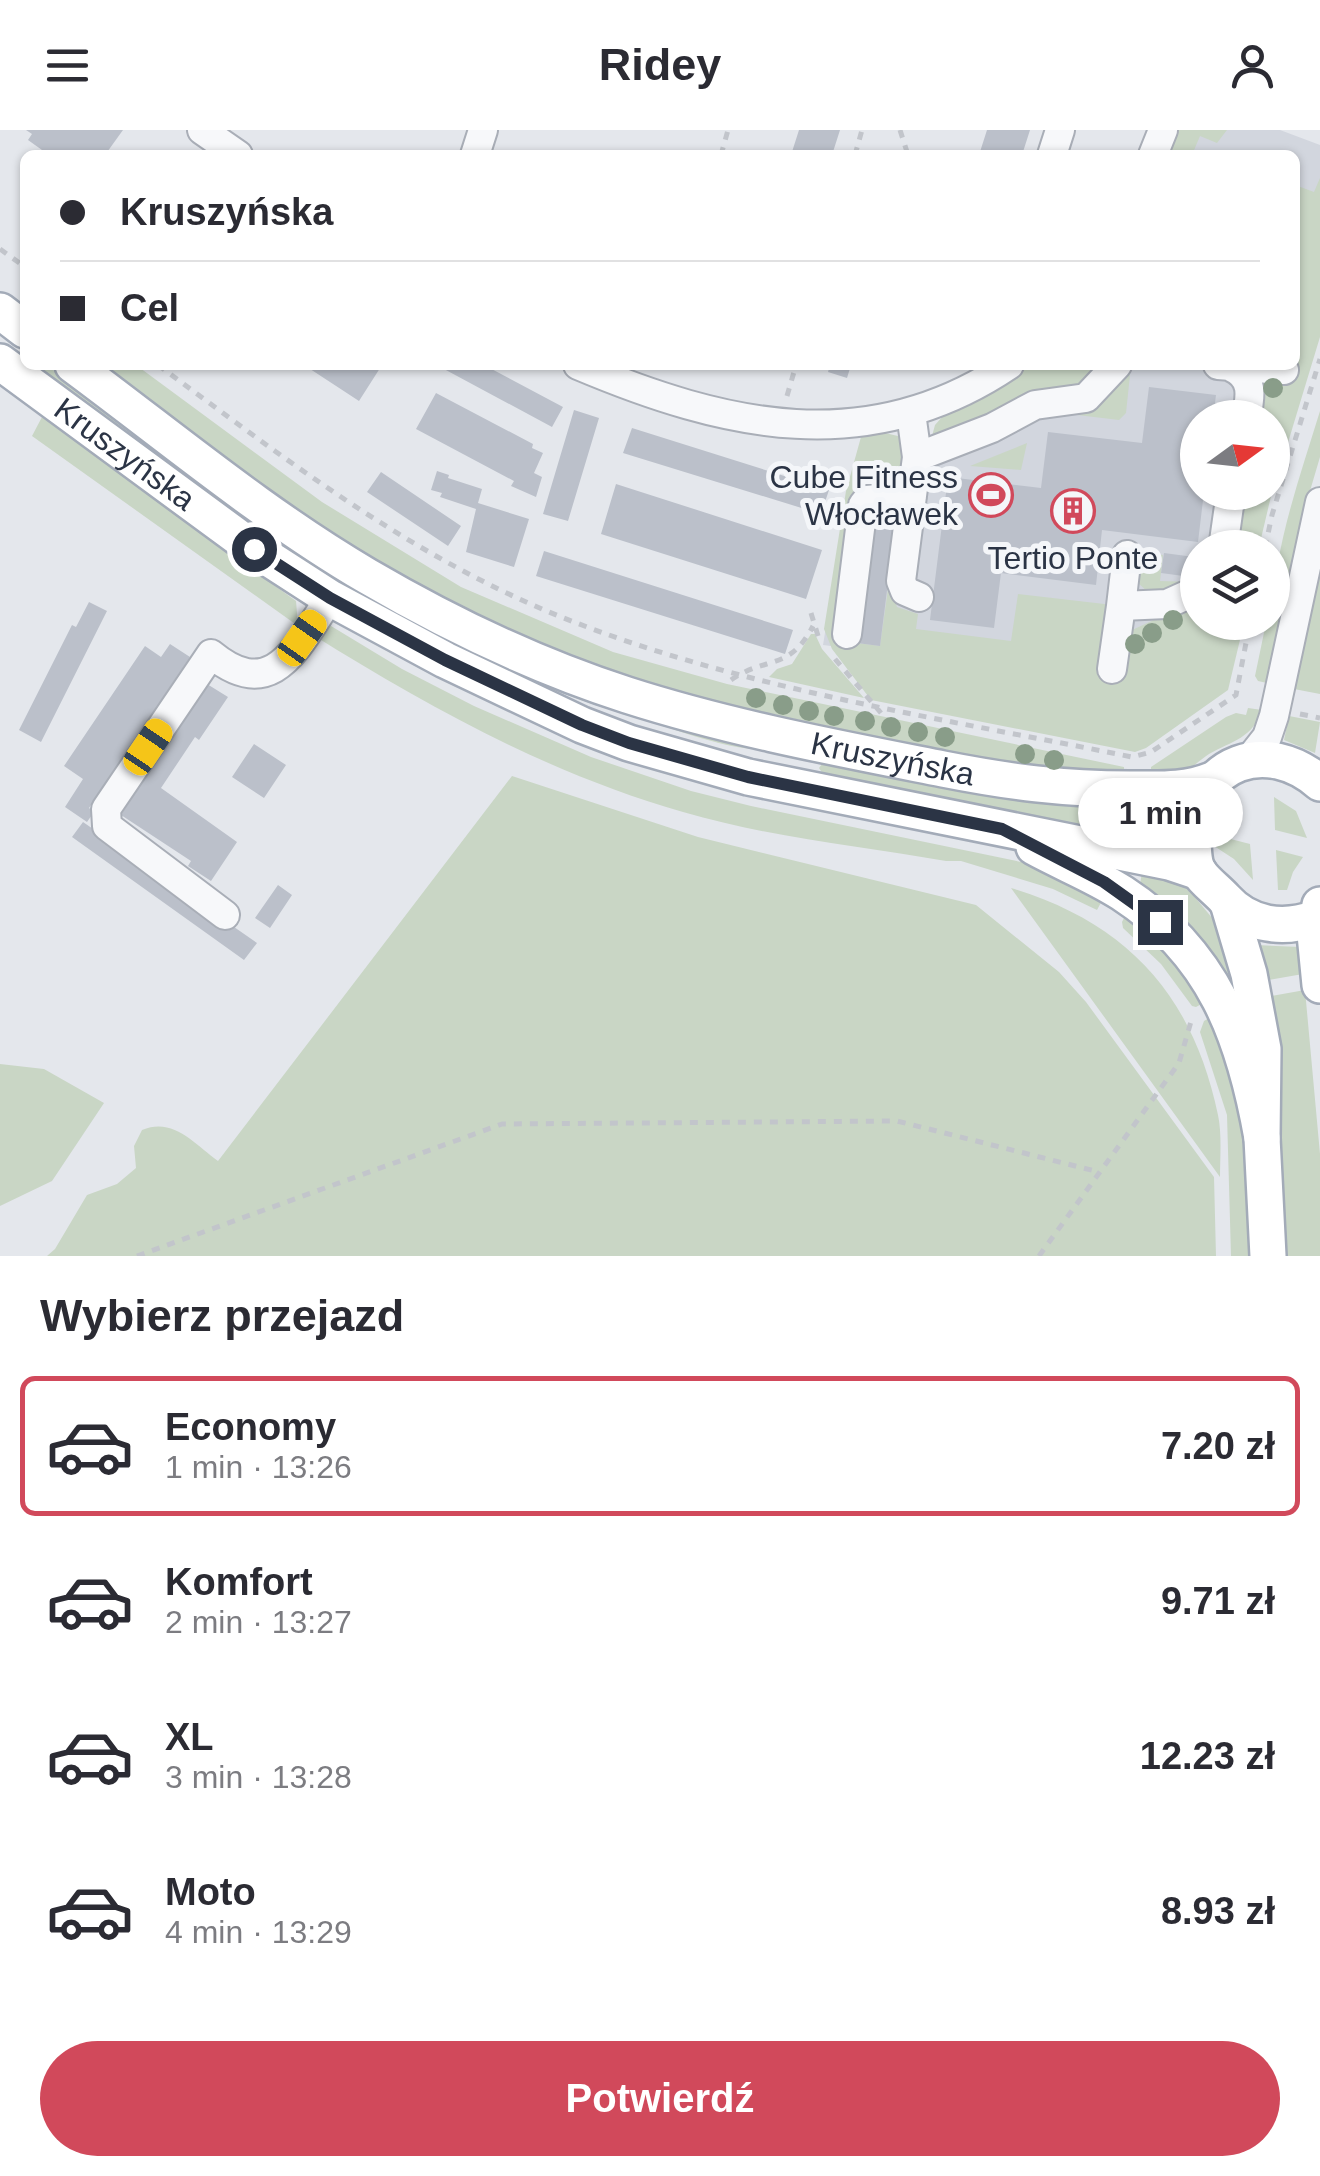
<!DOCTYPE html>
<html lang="pl">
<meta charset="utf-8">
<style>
body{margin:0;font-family:Helvetica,sans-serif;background:#f7f7f7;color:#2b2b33;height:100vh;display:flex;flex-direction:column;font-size:38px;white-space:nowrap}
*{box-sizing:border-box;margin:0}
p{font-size:32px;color:#7c7c81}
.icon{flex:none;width:55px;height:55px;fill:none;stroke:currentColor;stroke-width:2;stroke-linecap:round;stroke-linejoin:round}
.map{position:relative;height:1126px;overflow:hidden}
.drawer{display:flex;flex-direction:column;background:#fff;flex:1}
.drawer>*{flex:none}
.top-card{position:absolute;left:20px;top:20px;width:1280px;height:220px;border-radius:15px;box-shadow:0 2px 8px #0004;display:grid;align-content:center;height:220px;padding:0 40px;background:#fff}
.needle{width:65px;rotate:75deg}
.fabs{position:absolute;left:1180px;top:270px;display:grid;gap:20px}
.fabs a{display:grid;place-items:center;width:110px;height:110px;border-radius:50%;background:#fff;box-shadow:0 2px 8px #0004;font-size:50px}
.end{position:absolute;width:45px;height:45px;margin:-22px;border:12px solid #2b3445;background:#fff;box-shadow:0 0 0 5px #fff}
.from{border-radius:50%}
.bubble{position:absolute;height:70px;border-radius:35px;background:#fff;box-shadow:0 2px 8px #0004;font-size:32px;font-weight:600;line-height:70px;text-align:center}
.car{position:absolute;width:30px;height:60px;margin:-30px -15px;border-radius:12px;box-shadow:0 0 8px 2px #0007;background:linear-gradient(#f5c518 24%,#345 0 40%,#f5c518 0 76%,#345 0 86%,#f5c518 0)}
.top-card b{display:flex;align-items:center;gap:35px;height:95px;font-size:38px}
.top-card b+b{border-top:2px solid #e1e1e2}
.top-card i{width:25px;height:25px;background:#2b2b33}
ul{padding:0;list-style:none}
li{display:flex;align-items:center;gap:30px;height:140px;margin:0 20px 15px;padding:0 20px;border:5px solid transparent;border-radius:15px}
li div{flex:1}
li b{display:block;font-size:38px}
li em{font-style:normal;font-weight:600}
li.on{border-color:#d1495b}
li>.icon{width:90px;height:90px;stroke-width:1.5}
h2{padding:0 40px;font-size:45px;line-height:120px}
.button{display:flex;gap:20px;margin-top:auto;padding:20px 40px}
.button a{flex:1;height:115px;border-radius:60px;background:#d1495b;color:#fff;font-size:40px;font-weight:600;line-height:115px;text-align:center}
header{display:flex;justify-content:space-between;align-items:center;height:130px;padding:0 40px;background:#fff;font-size:45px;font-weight:600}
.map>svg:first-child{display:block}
.built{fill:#d2d6de}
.green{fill:#c9d6c5}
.building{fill:#bbc0ca}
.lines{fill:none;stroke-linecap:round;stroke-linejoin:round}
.minor-casing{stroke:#a9aeb7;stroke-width:32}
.major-casing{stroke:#a3abb8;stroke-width:40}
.path{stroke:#c2c5cb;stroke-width:5;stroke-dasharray:8 8;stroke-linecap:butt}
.minor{stroke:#f7f8fa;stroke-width:28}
.major{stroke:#fff;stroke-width:35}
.tree{fill:#899d89}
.route{stroke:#2b3445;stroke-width:12}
.labels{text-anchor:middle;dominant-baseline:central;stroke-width:10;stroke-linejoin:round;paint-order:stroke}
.street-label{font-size:32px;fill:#2b3445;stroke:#f4f6f9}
.poi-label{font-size:32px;fill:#2b3445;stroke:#f4f6f9;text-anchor:end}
</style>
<header><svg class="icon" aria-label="menu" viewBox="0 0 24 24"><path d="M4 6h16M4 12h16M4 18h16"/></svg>Ridey<svg class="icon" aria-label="person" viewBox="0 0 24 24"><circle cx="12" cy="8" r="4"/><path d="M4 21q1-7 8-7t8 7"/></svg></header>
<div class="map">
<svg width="1320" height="1126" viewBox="0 0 1320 1126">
<rect width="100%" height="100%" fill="#e4e7ec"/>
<path class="built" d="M1198,0h82l40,15v140l-25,80v-210h-106z
M1063,235h232l-23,53h-74v74l57,1 -17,54 -40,1 -1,73 -93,60 -281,-36 21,-127 22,-59 124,-40z"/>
<path class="green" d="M1175,0h52l-10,13 -17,-7 -8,19h-27z
M1320,48v159l-47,155 -1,-74 -17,-1 2,-34 38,-18v-180l19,7z
M31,235h15l273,197 441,187c-31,1 -79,-18 -110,-27 -135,-38 -264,-104 -381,-182 -82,-54 -159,-117 -238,-175z
M100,235h36l186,137 139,85 152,65 114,32 397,83v6c-92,0 -180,-21 -269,-41 -109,-23 -218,-46 -321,-90 -159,-67 -297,-174 -434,-277z
M1029,235h77l-19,21 -58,6 -39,27 -58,17 3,-11 8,-9 42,-21z
M1130,245l-4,38 -7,7 -67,-8 62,-33z
M1320,281v46l-18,61 -35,165 -9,-2 -3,-5 11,-53 6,-1c1,-72 27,-142 48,-211z
M42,287l254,184 2,25 -266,-190z
M885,303l13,3 7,9 -2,31 -6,8 -40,159 23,3 9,-64 8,25 21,7 -2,15 95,12 7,-47 95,11 17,26 67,-31 1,22 46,1 -16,67 -82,58 -11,4 -264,-52 -39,-51 -8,-20 22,-138 15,-54z
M1027,313l-6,27 -51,-4z
M1272,362l-13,55 -28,1 9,-55z
M1136,422l27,3 -3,26 35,1 2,-13v13l-28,12 -20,-1 -12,-11z
M1320,433v131l-26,-5z
M331,496l71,43 72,37 117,51 100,34 60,15 275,57 79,32 -8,15 -44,-21 -92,-28h-15c-87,-15 -178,-24 -263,-49 -133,-38 -253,-104 -370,-177z
M811,504h4l7,15 42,49 -95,-21 8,-8 15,-5z
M1248,578l14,2c-9,28 -30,31 -53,44 -8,5 -16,14 -26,17 -10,3 -22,3 -32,5v-9l75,-50 10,-4 10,2z
M1289,586l31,6 -5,31 -31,-13z
M822,634l199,35 103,6 -3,31 -298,-62 -4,-6z
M512,646l186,61 278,68 83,67 27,30 128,175 2,79h-1169l8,-7 32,-54 30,-11 19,-16 -2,-22 8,-16c32,-13 52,14 76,31z
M1274,667l22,14 11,27 -32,-8z
M1151,675h33l-4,42 -31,-5z
M1215,705l35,9 3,36 -19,-21 -20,-13z
M1276,720l27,7 -10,15 -6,18h-9z
M1142,742l38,11 13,12 25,30 23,61 -13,5 -89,-100z
M1011,758c116,35 182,107 207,227 4,19 2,42 2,62z
M1128,780l81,90 -13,7 -4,-1 -31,-42 -38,-36 -1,-6z
M1256,815l44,2 3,27 -41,7z
M1305,860l15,164v102h-36l-19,-259z
M1216,884l28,84 7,158h-20l-4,-141 -27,-83 4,-11z
M0,934l44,5 60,34 -52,78 -52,25z"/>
<path class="building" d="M26,0h97l-18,25h-43l-7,-5 -6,5 -21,-15 4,-6z
M799,0h41l-8,25h-41z
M987,0h43l-8,25h-43z
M304,235h78l-23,36z
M446,235h38l79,42 -11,20 -108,-58z
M830,235h21l-4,13 -19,-6z
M1149,257l67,8 -3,23h-15v74h6l-6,50 -96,-12 -6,55 -95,-12 -7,55 -64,-8 18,-143 93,11 7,-56 94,11z
M436,263l97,51 -1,4 11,5 -9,20 8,4 -6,20 -25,-11 3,-5 -98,-52z
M574,280l25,8 -31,103 -25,-7z
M632,298l197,62 -8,24 -198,-61z
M437,341l12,4 -1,3 34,11 -4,14 51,16 -15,48 -48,-15 10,-43 -36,-12 2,-4 -11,-3z
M381,342l80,54 -13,20 -81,-54z
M616,354l206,66 -16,49 -205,-65z
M874,378l23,3 -17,135 -23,-3z
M544,421l249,79 -8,24 -249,-78z
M1164,423l30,4 -3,20 -30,-4z
M89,472l18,9 -66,131 -22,-12 53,-105 4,2z
M170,514l20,13 -101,151 5,4 -7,10 -22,-15 18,-28 -19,-13 81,-120 16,11z
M207,554l21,13 -29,43 -4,-3 -34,51 76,54 -26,39 -23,-15 3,-5 -70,-46z
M254,614l32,21 -22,33 -32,-21z
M83,692l174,121 -13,17 -172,-123z
M278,755l14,10 -22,33 -15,-10z"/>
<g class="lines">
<g class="minor-casing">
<path id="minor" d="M202,0l36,25
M475,25l8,-25
M1052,25l8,-25
M1153,25l10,-25
M578,235c147,62 290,95 431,0
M1218,235l66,5
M1231,237c23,10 20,29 15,51
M911,283l6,44 -16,124 4,10 14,6
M917,327l75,-29 43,-23 51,-7 31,-33
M1223,418l8,-56
M1127,425l-6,51 46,-2 31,-14
M847,504l16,-129 4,-5 45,-4
M1112,539l9,-63
M1248,631l19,-24 7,-21 46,-214
M225,785l-118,-89 -1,-17 105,-155c62,51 86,-8 119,-56"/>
</g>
<g class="major-casing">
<g id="major">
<path d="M0,181l25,19"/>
<path id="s1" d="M0,232l254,187 76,49 115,62 137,65 47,18 119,34 421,85 30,10"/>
<path id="s2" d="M73,235c96,71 190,150 294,211 82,48 170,90 260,119 103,33 210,53 316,74 66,13 120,20 187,20 29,0 55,2 82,-9"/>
<path d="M1034,717c29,16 60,28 88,46 92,60 122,143 140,245"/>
<path d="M1228,773l21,71 14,75 -1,89 6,118"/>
<path d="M1320,775l-5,29 5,51"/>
<path d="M1316,788c-32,12 -67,8 -91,-19 -8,-9 -21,-18 -27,-28 -5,-9 -5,-27 -5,-38 5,-72 74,-96 127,-50"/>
</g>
</g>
<path class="path" d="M900,0l8,25
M721,25l7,-25
M855,25l7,-25
M0,119l25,18
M158,235c131,97 262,198 416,257 178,69 372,97 558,135l19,-5 85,-57 14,-73
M787,266l9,-31
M1265,418l7,-33 48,-156
M811,483l8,26
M835,529l46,54
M731,550c36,-25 58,-8 82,-54
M1300,584l20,4
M137,1126l365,-132 395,-3 202,51
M1039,1126l140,-193 13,-45"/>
<use href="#minor" class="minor"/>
<use href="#major" class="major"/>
</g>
<g class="tree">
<circle cx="1273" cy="258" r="10"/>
<circle cx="1173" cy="490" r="10"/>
<circle cx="1152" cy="503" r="10"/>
<circle cx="1135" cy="514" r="10"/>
<circle cx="756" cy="568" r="10"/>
<circle cx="783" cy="575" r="10"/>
<circle cx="809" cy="581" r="10"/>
<circle cx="834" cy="586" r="10"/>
<circle cx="865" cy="591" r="10"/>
<circle cx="891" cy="597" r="10"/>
<circle cx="918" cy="602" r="10"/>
<circle cx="945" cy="607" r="10"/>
<circle cx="1025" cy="624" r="10"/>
<circle cx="1054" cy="630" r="10"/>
</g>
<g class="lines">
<path class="route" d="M254,419l76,49 115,62 137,65 47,18 119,34 254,52 102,53 56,40"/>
</g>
<defs>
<g id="stadium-ring" transform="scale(2.25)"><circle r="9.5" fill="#f4f6f9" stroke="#d1495b" stroke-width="1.5"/><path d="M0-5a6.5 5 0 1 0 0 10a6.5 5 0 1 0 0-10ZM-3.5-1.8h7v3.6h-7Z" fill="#d1495b"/></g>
<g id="building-ring" transform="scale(2.25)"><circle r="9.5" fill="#f4f6f9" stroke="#d1495b" stroke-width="1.5"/><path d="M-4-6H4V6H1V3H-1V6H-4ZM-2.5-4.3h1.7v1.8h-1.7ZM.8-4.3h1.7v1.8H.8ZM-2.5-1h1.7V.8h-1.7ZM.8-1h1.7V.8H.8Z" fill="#d1495b"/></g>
</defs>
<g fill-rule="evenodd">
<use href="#stadium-ring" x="991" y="365"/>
<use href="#building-ring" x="1073" y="381"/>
</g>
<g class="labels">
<g class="street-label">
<text stroke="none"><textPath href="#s1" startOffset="155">Kruszyńska</textPath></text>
<text stroke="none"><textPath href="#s2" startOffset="922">Kruszyńska</textPath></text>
</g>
<g class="poi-label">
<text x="958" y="347">Cube Fitness<tspan x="958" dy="37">Włocławek</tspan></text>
<text x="1073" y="428" text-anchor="middle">Tertio Ponte</text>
</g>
</g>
</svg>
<div class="fabs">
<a><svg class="needle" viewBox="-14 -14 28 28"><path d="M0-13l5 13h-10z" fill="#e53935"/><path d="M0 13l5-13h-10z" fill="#7c7c81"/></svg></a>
<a><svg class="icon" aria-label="layers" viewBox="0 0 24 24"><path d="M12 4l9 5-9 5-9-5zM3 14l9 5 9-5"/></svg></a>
</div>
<i class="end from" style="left:254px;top:419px"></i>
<i class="end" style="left:1160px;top:792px"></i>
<div class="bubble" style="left:1078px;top:648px;width:165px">1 min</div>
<i class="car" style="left:302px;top:508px;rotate:35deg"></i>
<i class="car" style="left:148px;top:617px;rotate:34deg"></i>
<div class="top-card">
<b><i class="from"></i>Kruszyńska</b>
<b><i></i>Cel</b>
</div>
</div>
<section class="drawer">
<h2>Wybierz przejazd</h2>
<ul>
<li class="on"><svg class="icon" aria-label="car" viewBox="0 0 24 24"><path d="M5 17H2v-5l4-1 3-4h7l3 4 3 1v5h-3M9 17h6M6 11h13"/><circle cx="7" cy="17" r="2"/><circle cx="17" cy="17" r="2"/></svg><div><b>Economy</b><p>1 min · 13:26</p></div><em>7.20 zł</em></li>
<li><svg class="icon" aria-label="car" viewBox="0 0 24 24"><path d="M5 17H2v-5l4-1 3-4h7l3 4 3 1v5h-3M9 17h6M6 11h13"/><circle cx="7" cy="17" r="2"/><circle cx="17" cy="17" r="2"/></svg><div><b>Komfort</b><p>2 min · 13:27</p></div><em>9.71 zł</em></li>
<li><svg class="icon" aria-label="car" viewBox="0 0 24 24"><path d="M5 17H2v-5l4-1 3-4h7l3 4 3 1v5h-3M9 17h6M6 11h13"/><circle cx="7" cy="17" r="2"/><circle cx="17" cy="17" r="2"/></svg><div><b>XL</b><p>3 min · 13:28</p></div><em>12.23 zł</em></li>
<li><svg class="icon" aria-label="car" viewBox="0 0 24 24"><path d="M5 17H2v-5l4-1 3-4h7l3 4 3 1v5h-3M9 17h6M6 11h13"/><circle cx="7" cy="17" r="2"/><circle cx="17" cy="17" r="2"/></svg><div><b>Moto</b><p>4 min · 13:29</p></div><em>8.93 zł</em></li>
</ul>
<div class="button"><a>Potwierdź</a></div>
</section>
